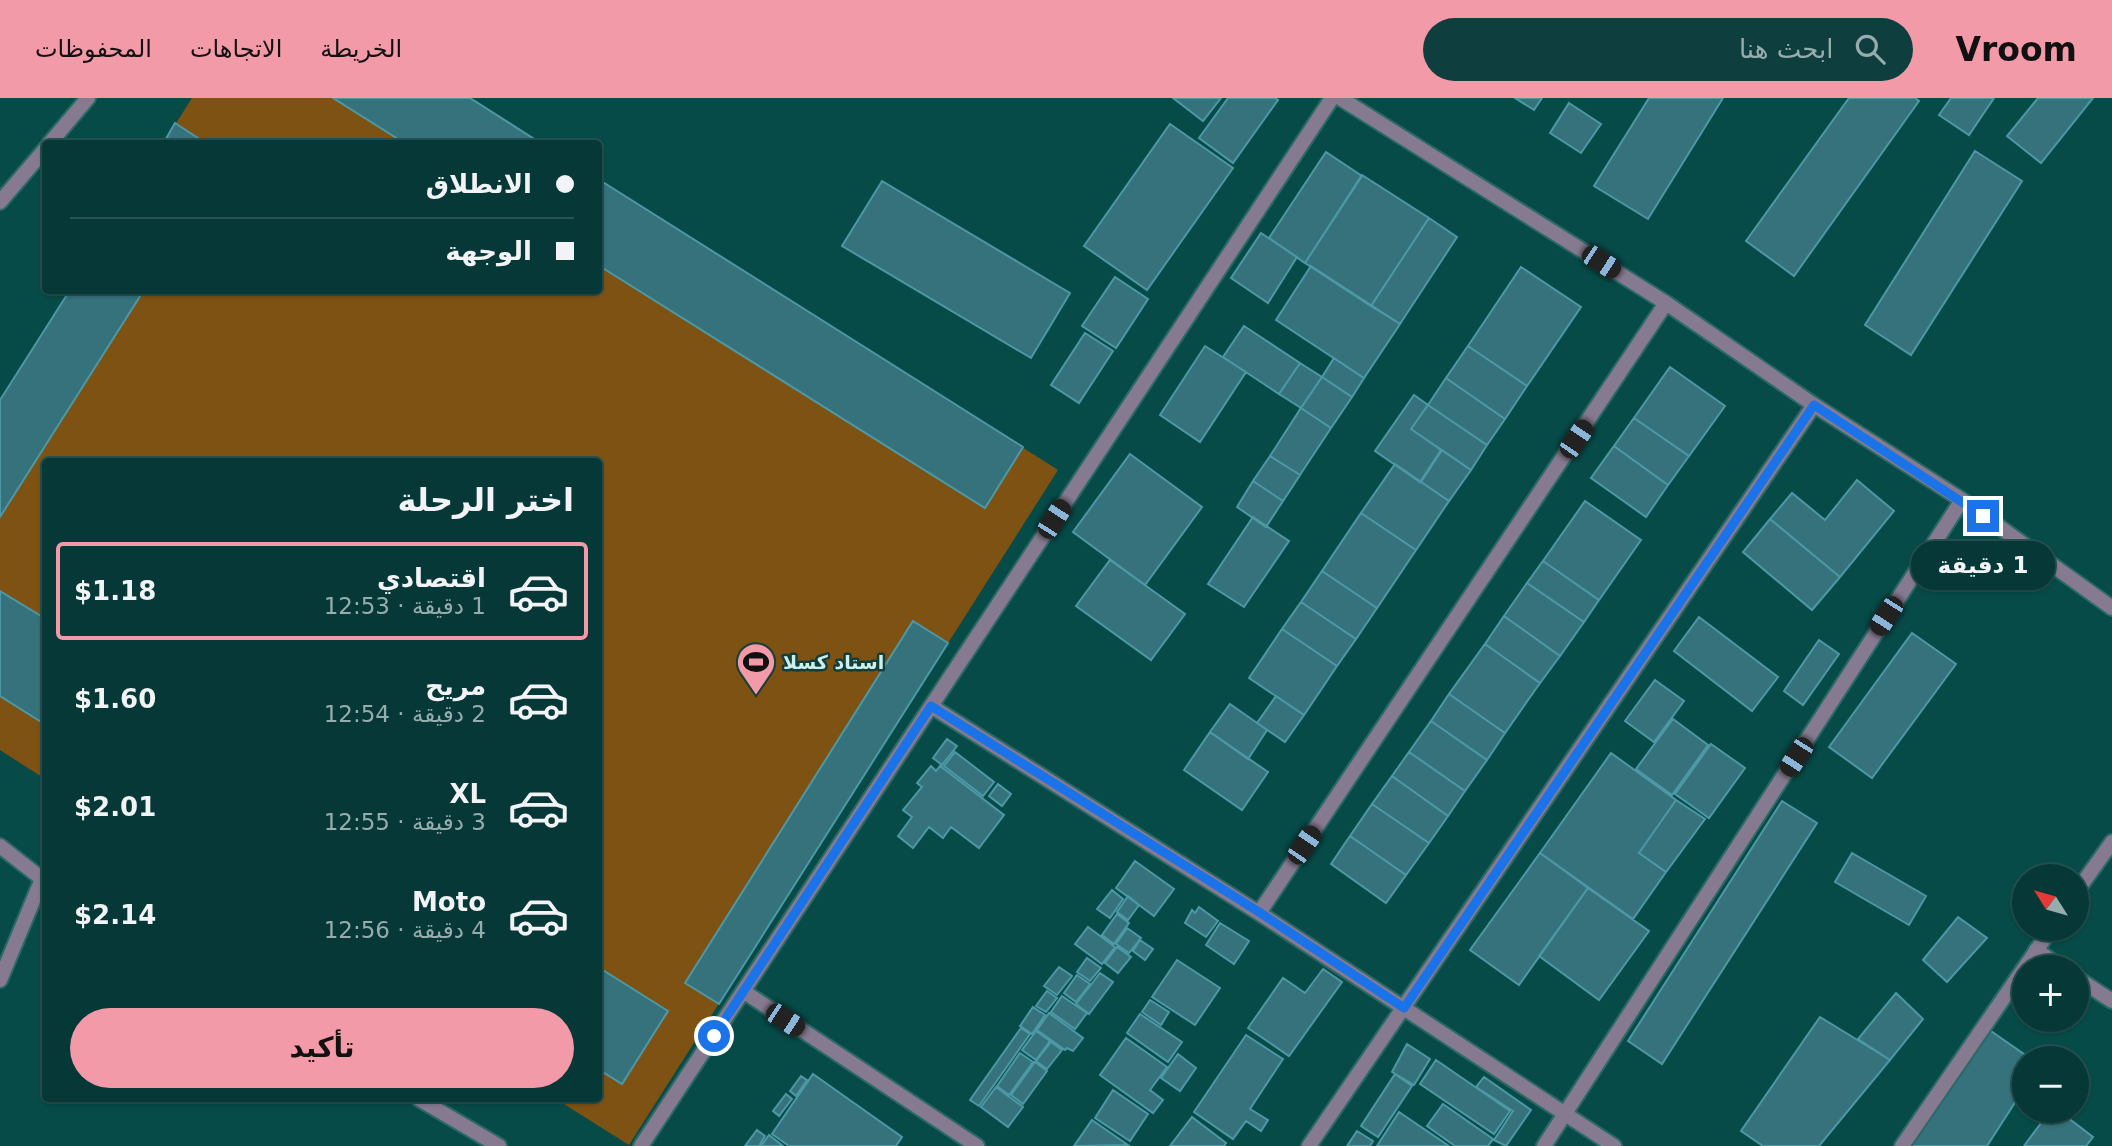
<!DOCTYPE html>
<html lang="ar">
<meta charset="utf-8">
<style>
body{margin:0;font-family:"DejaVu Sans","Noto Sans Arabic",sans-serif;background:#0e3f3e;color:#f1f3f6;direction:rtl;height:100vh;display:flex;flex-direction:column;font-size:26px;white-space:nowrap}
*{box-sizing:border-box;margin:0}
p{font-size:23px;color:#97acad}
.icon{flex:none;width:38px;height:38px;fill:none;stroke:currentColor;stroke-width:2;stroke-linecap:round;stroke-linejoin:round}
.map{position:relative;flex:1;overflow:hidden;direction:ltr}
.sheet{position:absolute;left:42px;top:360px;width:560px;height:644px;display:flex;flex-direction:column;background:#053836;border-radius:7px;box-shadow:0 2px 5px #0004,0 0 0 2px #265251;direction:rtl}
.sheet>*{flex:none}
.banner{position:absolute;left:42px;top:42px;width:560px;height:154px;border-radius:7px;box-shadow:0 2px 5px #0004,0 0 0 2px #265251;direction:rtl;display:grid;align-content:center;height:154px;padding:0 28px;background:#053836}
.needle{width:46px;rotate:307deg}
.tools{position:absolute;left:2012px;top:766px;display:grid;gap:14px}
.tools a{display:grid;place-items:center;width:77px;height:77px;border-radius:50%;background:#053836;box-shadow:0 2px 5px #0004,0 0 0 2px #265251;font-size:35px}
.end{position:absolute;width:32px;height:32px;margin:-16px;border:9px solid #1a73e8;background:#fff;box-shadow:0 0 0 4px #fff}
.from{border-radius:50%}
.bubble{position:absolute;height:49px;border-radius:24px;background:#053836;box-shadow:0 2px 5px #0004,0 0 0 2px #265251;font-size:23px;font-weight:600;line-height:49px;text-align:center;direction:rtl}
.car{position:absolute;width:21px;height:42px;margin:-21px -10px;border-radius:9px;box-shadow:0 0 5px 2px #0007;background:linear-gradient(#222 24%,#8ab4d8 0 40%,#222 0 76%,#8ab4d8 0 86%,#222 0)}
.banner b{display:flex;align-items:center;gap:24px;height:66px;font-size:26px}
.banner b+b{border-top:2px solid #265251}
.banner i{width:18px;height:18px;background:#f1f3f6}
ul{padding:0;list-style:none}
li{display:flex;align-items:center;gap:21px;height:98px;margin:0 14px 10px;padding:0 14px;border:4px solid transparent;border-radius:7px}
li div{flex:1}
li b{display:block;font-size:26px}
li em{font-style:normal;font-weight:600}
li.active{border-color:#f39aa8}
li>.icon{width:63px;height:63px;stroke-width:1.5}
h2{padding:0 28px;font-size:32px;line-height:84px}
.button{display:flex;gap:14px;margin-top:auto;padding:14px 28px}
.button a{flex:1;height:80px;border-radius:42px;background:#f39aa8;color:#111;font-size:28px;font-weight:600;line-height:80px;text-align:center}
header{display:flex;align-items:center;gap:42px;box-sizing:border-box;height:98px;padding:0 35px;background:#f39aa8;color:#111}
header strong{font-size:33px}
nav{display:flex;gap:38px;margin-inline-start:auto;font-size:24px}
.search{width:490px;height:63px;background:#0e3f3e;display:flex;align-items:center;gap:18px;box-sizing:border-box;padding:0 24px;border-radius:38px;color:#97acad;font-size:26px}
.map>svg:first-child{display:block}
.green{fill:#7e5213}
.building{fill:#35727c;stroke:#4c98a5;stroke-width:2}
.lines{fill:none;stroke-linecap:round;stroke-linejoin:round}
.street-casing{stroke:#2a6966;stroke-width:18}
.street{stroke:#867a90;stroke-width:14}
.route{stroke:#1a73e8;stroke-width:9}
.labels{text-anchor:middle;dominant-baseline:central;stroke-width:5;stroke-linejoin:round;paint-order:stroke}
.poi-label{font-size:19px;font-weight:bold;fill:#ccf1ed;stroke:#143e3b;text-anchor:start}
</style>
<header>
<strong>Vroom</strong>
<div class="search"><svg class="icon" aria-label="search" viewBox="0 0 24 24"><circle cx="10" cy="10" r="6"/><path d="M15 15l6 6"/></svg>ابحث هنا</div>
<nav><a>الخريطة</a><a>الاتجاهات</a><a>المحفوظات</a></nav>
</header>
<div class="map">
<svg width="2112" height="1048" viewBox="0 0 2112 1048">
<rect width="100%" height="100%" fill="#074b48"/>
<path class="green" d="M192,0h278l72,45 -379,1z
M599,81l459,291 -429,675 -73,-46h42v-637h-552l-1,317 -45,-29v-350l70,-109 528,-1z"/>
<path class="building" d="M333,0h137l72,46h-136z
M1173,0h48l-18,23z
M1228,0h47l3,2 -45,63 -34,-25z
M1515,0h27l-8,12z
M1649,0h74l-75,121 -54,-33z
M1849,0h66l4,3 -125,175 -48,-35z
M1951,0h43l-25,37 -30,-20z
M2038,0h55l-52,65 -34,-27z
M1569,5l32,21 -20,29 -31,-20z
M175,25l32,21h-44z
M1170,26l63,44 -86,122 -63,-44z
M1975,53l47,30 -111,174 -46,-30z
M1326,54l36,24 -57,87 -36,-25z
M1362,77l67,43 -58,88 -66,-43z
M598,81l425,268 -38,61 -387,-243z
M882,83l188,112 -39,65 -189,-112z
M1429,120l28,19 -57,87 -29,-18z
M1261,135l36,24 -29,46 -37,-25z
M1311,168l89,58 -36,54 -88,-58z
M1521,169l60,40 -54,79 -59,-40z
M1115,179l33,22 -32,49 -34,-22z
M70,192h74l-144,227v-117z
M1244,228l56,37 -21,31 -56,-37z
M1085,235l28,18 -34,52 -28,-18z
M1205,248l41,26 -46,70 -40,-27z
M1468,248l59,40 -22,33 -59,-41z
M1334,260l30,20 -12,19 -30,-20z
M1300,265l22,14 -21,31 -22,-14z
M1670,269l55,39 -36,50 -55,-38z
M1322,279l30,20 -21,31 -30,-20z
M1446,280l59,41 -18,26 -59,-40z
M1414,297l14,10 -17,24 30,21 -21,32 -45,-31z
M1428,307l59,40 -16,25 -60,-41z
M1301,310l30,20 -31,47 -30,-19z
M1634,320l55,38 -21,29 -54,-39z
M1614,348l54,39 -22,32 -55,-39z
M1442,352l29,20 -22,31 -28,-19z
M1130,356l72,53 -57,78 -72,-53z
M1270,358l30,19 -17,26 -30,-20z
M1395,366l54,37 -33,49 -55,-37z
M1857,382l37,31 -54,66 -70,-58 22,-26 33,27z
M1253,383l30,20 -17,26 -29,-20z
M1585,403l56,39 -42,60 -56,-39z
M1361,415l55,37 -39,58 -55,-37z
M1253,419l36,24 -45,66 -36,-23z
M1770,421l70,58 -28,33 -69,-58z
M1110,462l75,54 -34,46 -75,-54z
M1543,463l56,39 -15,22 -57,-39z
M1322,473l55,37 -21,31 -55,-37z
M1527,485l57,39 -24,34 -56,-40z
M0,493l46,28v106l-46,-29z
M1301,504l55,37 -19,27 -55,-37z
M1504,518l56,40 -20,27 -55,-39z
M1699,519l79,60 -26,34 -78,-60z
M913,523l35,22 -229,361 -34,-21z
M1282,531l55,37 -33,49 -55,-37z
M1912,535l44,31 -84,114 -43,-31z
M1819,542l20,14 -36,51 -19,-14z
M1485,546l55,39 -35,50 -56,-39z
M1655,582l29,21 -30,41 -29,-21z
M1449,596l56,39 -18,27 -56,-39z
M1276,598l28,19 -19,27 -28,-19z
M1230,606l37,26 -19,29 -38,-27z
M1673,621l35,26 -36,50 -36,-26z
M1431,623l56,39 -22,31 -56,-39z
M1210,634l58,40 -26,38 -58,-40z
M947,641l10,7 -15,19 -9,-7z
M1711,646l34,24 -36,50 -34,-24z
M955,654l39,30 -11,14 -39,-30z
M1409,654l56,39 -17,25 -56,-40z
M1611,655l65,47 -37,53 27,19 -33,47 -93,-66z
M931,668l5,5 4,-5 64,49 -25,33 -28,-21 -8,11 -14,-11 -16,21 -15,-12 14,-19 -9,-7 19,-23 -5,-4z
M1392,678l56,40 -19,27 -57,-39z
M998,686l13,10 -9,12 -13,-10z
M1676,702l29,19 -39,53 -27,-19z
M1782,703l35,22 -155,241 -34,-23z
M1372,706l57,39 -23,32 -56,-39z
M1350,738l56,39 -20,28 -55,-39z
M1540,755l48,35 -69,97 -49,-35z
M1852,755l74,43 -17,29 -74,-43z
M1135,763l39,28 -20,27 -38,-28z
M1588,790l61,43 -50,69 -60,-44z
M1112,792l11,9 -13,19 -13,-9z
M1128,798l11,9 -11,15 -11,-8z
M1199,809l19,14 -12,16 -21,-14 7,-13 3,3z
M1117,816l12,9 -15,21 -12,-9z
M1958,819l29,21 -40,44 -24,-22z
M1220,825l29,18 -15,23 -28,-19z
M1088,829l27,20 -13,17 -27,-20z
M1127,830l14,10 -12,15 -13,-9z
M1140,842l13,9 -8,11 -12,-9z
M1117,849l14,10 -13,16 -13,-10z
M1087,860l14,10 -11,13 -13,-9z
M1177,862l43,28 -25,37 -43,-28z
M598,869l70,44 -46,73 -24,-15z
M1059,869l13,9 -15,19 -13,-9z
M1323,871l19,13 -53,74 -41,-28 35,-50 22,15z
M1100,875l13,9 -24,32 -13,-10z
M1077,877l13,9 -14,18 -12,-9z
M1047,893l10,7 -11,14 -10,-6z
M1896,895l27,26 -33,41 -32,-21z
M1062,898l25,17 -12,16 -24,-17z
M1150,902l19,12 -8,13 -19,-13z
M1033,909l12,8 -13,19 -12,-8z
M1049,915l34,25 -10,13 -6,-3 -2,2 -28,-20z
M1140,916l42,28 -14,20 -41,-29z
M1820,919l70,43 -71,86h-56l-22,-15z
M1021,930l9,6 -51,72 -9,-6z
M1988,931l43,30h-6v28l-38,59h-79z
M1036,933l14,10 -14,19 -14,-10z
M1246,937l37,24 -33,50 18,11 -7,11 -15,-10 -13,18 -39,-27z
M1126,940l41,29 -17,23 13,10 -10,13 -53,-38z
M1051,944l11,8 -15,19 -11,-8z
M1407,946l23,15 -16,26 -22,-13z
M1020,955l13,9 -24,33 -12,-9z
M1178,956l18,14 -16,23 -19,-13z
M1436,962l74,51 -16,23 -74,-50z
M1035,964l12,9 -24,33 -12,-9z
M813,976l89,63 -6,9h-107l-17,-12z
M1395,976l17,12 -34,51 -17,-11z
M801,978l6,4 -11,16 -6,-5z
M1484,979l47,33 -25,36 -12,-6 19,-29 -37,-24z
M996,989l27,20 -15,20 -27,-20z
M1113,992l35,24 -18,27 -35,-23z
M786,996l6,5 -13,17 -6,-5z
M1443,1006l50,35 -5,7h-33l-28,-20z
M2050,1013h9l34,26 -7,9h-62z
M1399,1014l50,34h-72z
M1192,1019l34,26 -2,3h-54z
M1092,1022l36,25 -54,1z
M757,1032l8,6 -6,10h-14z
M1357,1033l16,10 -3,5h-23z
M769,1037l14,11h-22z"/>
<g class="lines">
<g class="street-casing">
<path id="street" d="M1340,0l326,205 148,102 148,95 150,108
M49,46l39,-46
M0,104l46,-54
M931,608l328,207 355,233
M0,748l46,36
M2077,793l35,-49
M1259,815l407,-610
M2036,852l26,18
M2077,880l35,23
M0,882l42,-101
M743,893l234,155
M419,1001l80,47
M641,1048l691,-1048
M1309,1048l505,-741
M1544,1048l418,-646
M1902,1048l149,-217"/>
</g>
<use href="#street" class="street"/>
</g>
<g class="lines">
<path class="route" d="M714,938l217,-330 328,206 145,96 410,-603 169,111"/>
</g>
<defs>
<g id="stadium-pin" transform="scale(2.0125)"><path d="M0 17L-7.5 6A9.5 9.5 0 1 1 7.5 6Z" fill="#f39aa8" stroke="#143e3b"/><path d="M0-5a6.5 5 0 1 0 0 10a6.5 5 0 1 0 0-10ZM-3.5-1.8h7v3.6h-7Z" fill="#111"/></g>
</defs>
<g fill-rule="evenodd">
<use href="#stadium-pin" x="756" y="564"/>
</g>
<g class="labels">
<g class="poi-label">
<text x="783" y="564">استاد كسلا</text>
</g>
</g>
</svg>
<div class="tools">
<a><svg class="needle" viewBox="-14 -14 28 28"><path d="M0-13l5 13h-10z" fill="#e53935"/><path d="M0 13l5-13h-10z" fill="#97acad"/></svg></a>
<a>+</a>
<a>−</a>
</div>
<i class="end from" style="left:714px;top:938px"></i>
<i class="end" style="left:1983px;top:418px"></i>
<div class="bubble" style="left:1911px;top:443px;width:144px">1 دقيقة</div>
<i class="car" style="left:1601px;top:164px;rotate:123deg"></i>
<i class="car" style="left:1576px;top:341px;rotate:34deg"></i>
<i class="car" style="left:1054px;top:421px;rotate:33deg"></i>
<i class="car" style="left:1886px;top:518px;rotate:213deg"></i>
<i class="car" style="left:1796px;top:659px;rotate:213deg"></i>
<i class="car" style="left:1304px;top:747px;rotate:34deg"></i>
<i class="car" style="left:785px;top:922px;rotate:123deg"></i>
<div class="banner">
<b><i class="from"></i>الانطلاق</b>
<b><i></i>الوجهة</b>
</div>
<section class="sheet">
<h2>اختر الرحلة</h2>
<ul>
<li class="active"><svg class="icon" aria-label="car" viewBox="0 0 24 24"><path d="M5 17H2v-5l4-1 3-4h7l3 4 3 1v5h-3M9 17h6M6 11h13"/><circle cx="7" cy="17" r="2"/><circle cx="17" cy="17" r="2"/></svg><div><b>اقتصادي</b><p>1 دقيقة · 12:53</p></div><em>$1.18</em></li>
<li><svg class="icon" aria-label="car" viewBox="0 0 24 24"><path d="M5 17H2v-5l4-1 3-4h7l3 4 3 1v5h-3M9 17h6M6 11h13"/><circle cx="7" cy="17" r="2"/><circle cx="17" cy="17" r="2"/></svg><div><b>مريح</b><p>2 دقيقة · 12:54</p></div><em>$1.60</em></li>
<li><svg class="icon" aria-label="car" viewBox="0 0 24 24"><path d="M5 17H2v-5l4-1 3-4h7l3 4 3 1v5h-3M9 17h6M6 11h13"/><circle cx="7" cy="17" r="2"/><circle cx="17" cy="17" r="2"/></svg><div><b>XL</b><p>3 دقيقة · 12:55</p></div><em>$2.01</em></li>
<li><svg class="icon" aria-label="car" viewBox="0 0 24 24"><path d="M5 17H2v-5l4-1 3-4h7l3 4 3 1v5h-3M9 17h6M6 11h13"/><circle cx="7" cy="17" r="2"/><circle cx="17" cy="17" r="2"/></svg><div><b>Moto</b><p>4 دقيقة · 12:56</p></div><em>$2.14</em></li>
</ul>
<div class="button"><a>تأكيد</a></div>
</section>
</div>
